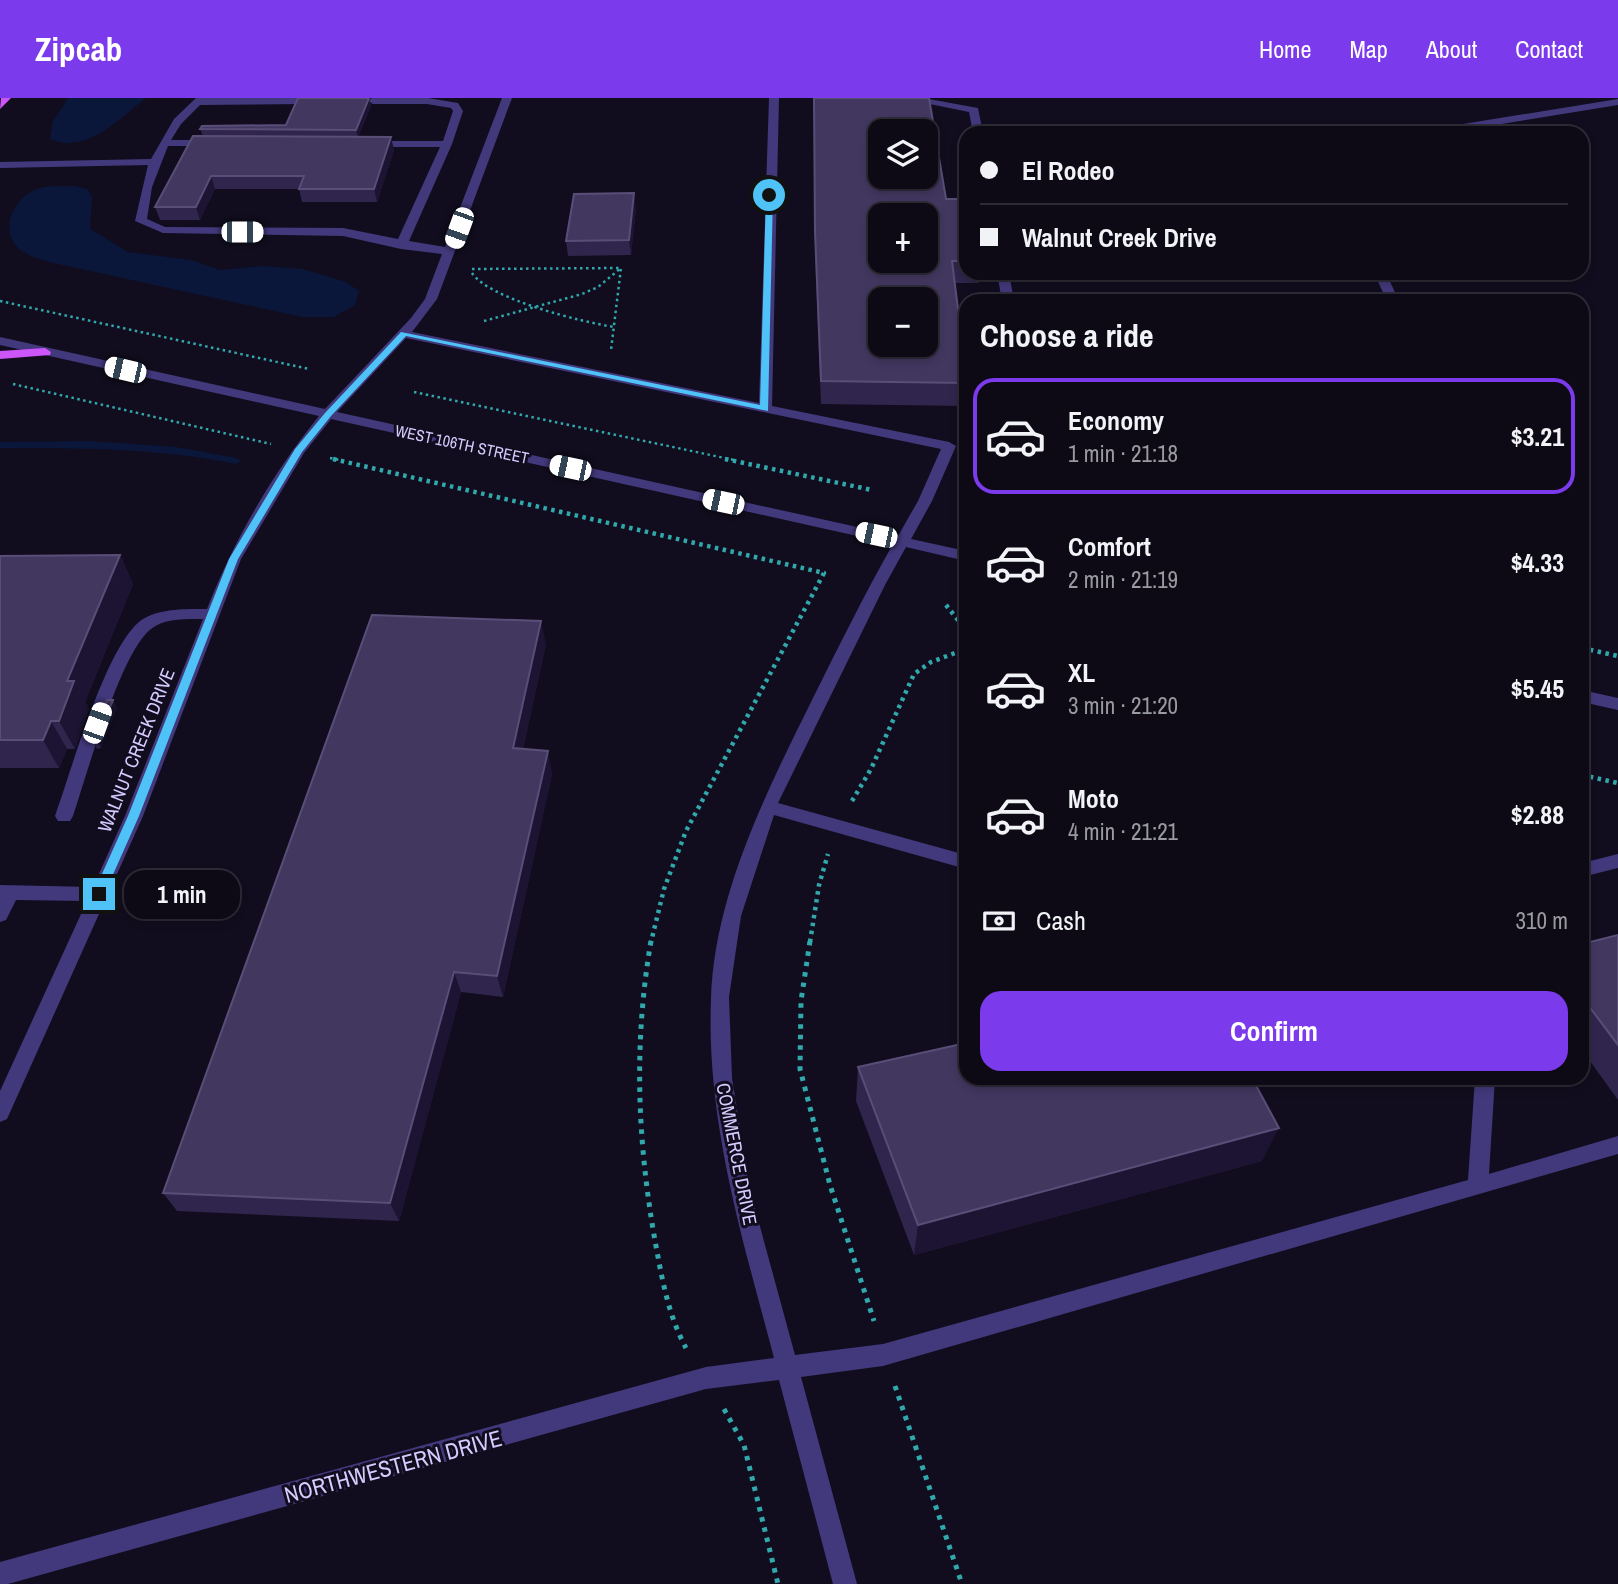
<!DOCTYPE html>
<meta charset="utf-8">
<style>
body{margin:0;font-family:"Archivo Narrow",sans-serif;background:#16131f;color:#f1f3f6;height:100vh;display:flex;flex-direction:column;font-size:26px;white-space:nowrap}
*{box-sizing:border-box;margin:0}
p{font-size:23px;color:#9a9aa1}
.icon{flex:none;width:38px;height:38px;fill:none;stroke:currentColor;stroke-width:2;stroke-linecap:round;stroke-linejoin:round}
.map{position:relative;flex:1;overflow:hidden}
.sheet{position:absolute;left:959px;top:196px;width:630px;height:791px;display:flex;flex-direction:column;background:#0d0a16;border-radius:21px;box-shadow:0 4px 10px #0003,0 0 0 2px #2d2b35}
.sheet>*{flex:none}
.hud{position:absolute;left:959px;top:28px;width:630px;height:154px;border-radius:21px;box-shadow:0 4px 10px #0003,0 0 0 2px #2d2b35;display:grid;align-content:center;height:154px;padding:0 21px;background:#0d0a16}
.controls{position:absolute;left:868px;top:21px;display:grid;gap:14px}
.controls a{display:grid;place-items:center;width:70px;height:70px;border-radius:14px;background:#0d0a16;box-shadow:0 4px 10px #0003,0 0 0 2px #2d2b35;font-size:35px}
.end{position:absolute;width:32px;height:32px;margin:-16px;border:9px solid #4fc3f7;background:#111;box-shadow:0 0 0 4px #111}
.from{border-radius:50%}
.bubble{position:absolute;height:49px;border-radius:21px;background:#0d0a16;box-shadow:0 4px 10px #0003,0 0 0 2px #2d2b35;font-size:23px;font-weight:800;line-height:49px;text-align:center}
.car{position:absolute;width:21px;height:42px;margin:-21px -10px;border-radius:9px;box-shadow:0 0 5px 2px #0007;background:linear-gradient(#fff 24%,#345 0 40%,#fff 0 76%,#345 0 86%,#fff 0)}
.hud b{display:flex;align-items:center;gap:24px;height:66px;font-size:26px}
.hud b+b{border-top:2px solid #2d2b35}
.hud i{width:18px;height:18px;background:#f1f3f6}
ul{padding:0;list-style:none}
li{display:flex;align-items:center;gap:21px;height:116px;margin:0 14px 10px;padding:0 7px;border:4px solid transparent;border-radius:21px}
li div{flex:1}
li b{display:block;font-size:26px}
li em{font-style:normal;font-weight:800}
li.active{border-color:#7c3aed}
li>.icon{width:63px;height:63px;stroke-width:1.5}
h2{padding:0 21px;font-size:32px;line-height:84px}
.pay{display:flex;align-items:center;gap:18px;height:77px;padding:0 21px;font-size:26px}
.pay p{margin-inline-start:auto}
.action{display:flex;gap:14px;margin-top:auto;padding:14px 21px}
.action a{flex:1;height:80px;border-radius:21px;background:#7c3aed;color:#fff;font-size:28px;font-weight:800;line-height:80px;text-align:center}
header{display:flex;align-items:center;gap:42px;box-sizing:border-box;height:98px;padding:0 35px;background:#7c3aed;color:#fff}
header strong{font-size:33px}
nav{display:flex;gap:38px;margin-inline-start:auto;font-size:24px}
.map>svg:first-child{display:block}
.water{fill:#0a173a}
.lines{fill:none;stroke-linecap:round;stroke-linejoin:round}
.stream{fill:#0a173a;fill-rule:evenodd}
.path-far2{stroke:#31a8ac;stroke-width:2.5;stroke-dasharray:2.5 3.5;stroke-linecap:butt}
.path-far1{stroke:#31a8ac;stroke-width:4.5;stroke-dasharray:3.5 4.5;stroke-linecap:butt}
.path{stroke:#31a8ac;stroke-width:5;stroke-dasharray:4.5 6;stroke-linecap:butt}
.minor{fill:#42397c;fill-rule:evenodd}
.major{fill:#cc56fa;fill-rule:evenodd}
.wall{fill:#30254c}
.shaded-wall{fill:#1c1432}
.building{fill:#42375f;stroke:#594e78;stroke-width:2;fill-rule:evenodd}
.route{fill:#4fc3f7}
.labels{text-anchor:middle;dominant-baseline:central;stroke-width:6;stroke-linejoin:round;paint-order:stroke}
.far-street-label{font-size:16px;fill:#d6cbfe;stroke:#110d1e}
.street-label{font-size:19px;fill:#d6cbfe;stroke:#110d1e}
.near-street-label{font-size:23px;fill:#d6cbfe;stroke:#110d1e}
</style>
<header>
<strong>Zipcab</strong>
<nav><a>Home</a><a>Map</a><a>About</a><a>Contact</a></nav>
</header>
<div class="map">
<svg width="1618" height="1486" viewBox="0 0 1618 1486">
<rect width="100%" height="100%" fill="#110d1e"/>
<path class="water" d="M68,0h78c-26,20 -60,57 -96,41l3,-18z
M73,88l14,3 5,7 -2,33 38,23 63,8 29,10 42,-4 41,3 43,13 13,9 -4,14 -21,12h-32l-253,-55c-12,-4 -25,-7 -34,-17 -15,-23 2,-50 25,-57 10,-3 23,-1 33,-2z"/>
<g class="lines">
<path class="stream" d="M90,343l86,6 60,11 6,3 -6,3c-78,-16 -156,-16 -236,-16v-6z"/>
<path class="path-far2" d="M472,171l149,-1 -10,82
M472,175c17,26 110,49 142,54
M0,203l309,68
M484,223l98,-27 16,-7 23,-19
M13,286l258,60
M414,294l320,68
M330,360l10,2"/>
<path class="path-far1" d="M333,361l491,114 -138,258 -22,58 -13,53
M725,361l147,31
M946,507l20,25
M1582,550l36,8
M1582,677l36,8
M852,703l19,-32 43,-95 17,-12 35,-13
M810,844l9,-57 9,-31"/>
<path class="path" d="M651,843c-17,99 -14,194 3,294 7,38 13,78 32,113
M810,843l-9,60 -1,68 30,116 44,136
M895,1288l67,198
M724,1311l20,36 34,139"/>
<path class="minor" d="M196,0h108l4,3 -5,3 -103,1 -19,19 -10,16h41l5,3 -5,3h-44l-16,41 -5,32 18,8 178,1 55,11 42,-92h-70l-5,-3 5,-3h73l10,-30 -2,-3 -24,-4h-54l-5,-3 4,-3h56l30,5 5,8 -11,33 -43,97 36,6 57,-149h10l-75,201 -25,33 347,71 10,-305h10l-7,308 177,36 7,4 -24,55 -21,38 55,12v10l-60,-14 -21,38 -107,218 188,52v14l-192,-54 -33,101 -12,81 3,81 18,112 45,165 88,-11 585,-164 7,-102h20l-6,96 129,-38v18l-735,212 -82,11 56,207h-24l-54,-204 -73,9 -698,195h-8v-22l706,-195 68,-9c-31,-118 -68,-236 -63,-359 3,-104 56,-208 101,-299 26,-52 52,-105 81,-156l-562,-125 -27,34 -63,106 -98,257 -136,303 -7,3v-31l87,-190 -71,-1 -10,20 -6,2v-37l93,2 32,-71 78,-197c-16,0 -39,-1 -52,10 -30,22 -65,148 -78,187l-3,5h-12l-3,-5c16,-45 50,-166 84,-194 17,-14 47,-13 68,-13 27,-69 65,-135 112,-193l-319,-71v-8l325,72 86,-91 14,-19 17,-45 -41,-5 -58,-13 -180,-3 -28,-12 13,-56 -148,3v-6l151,-3 23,-40zM406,240l535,111 -23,52 -20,35 -561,-124z
M900,0h23l55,10 5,25h-10l-4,-21z
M1618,1v6l-172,28h-25l5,-3z
M997,175h12l5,28h-12z
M1374,175h12l13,28h-12z
M1582,592l36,8v12l-36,-8z
M1618,756v14l-36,9v-14z"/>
<path class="major" d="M11,0l-11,11 1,-11z
M45,250l6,4 -1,3 -50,4v-8z"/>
</g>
<path class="wall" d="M298,0h73l-2,1 2,7 -13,31 36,13 -17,52h-75l-3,-13h-84l-15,31h-40l-5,-13 48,-71 -3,-7 86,-4z
M814,0l132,101h20v74h14l-1,10h-24l11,90 -1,33 -144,-2 -6,-151z
M636,110l-5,47 -63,1 -2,-15z
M120,457l13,29 -48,118 4,7 -14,40h-8l-8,19h-59v-212z
M546,546l-23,105 29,25 -49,223 -42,-5 -62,229 -222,-10 -14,-18z
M117,610l-16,40 -4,1 -4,-8z
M1618,837v165l-36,-50v-106z
M858,969l404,94 -348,94 -58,-154z"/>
<path class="shaded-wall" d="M365,0h6l-2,1 2,7 -13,32 -2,-8z
M391,39l3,13 -17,52 -3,-13z
M211,78l4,13 -15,31 -4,-13z
M634,95l2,15 -5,47 -2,-15z
M120,457l13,29 -48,118 4,7 -14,40 -16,-28 8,-40z
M541,523l5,23 -28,127 -5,-23z
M113,602l4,8 -16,40 -4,-7z
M51,623l16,28 -8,19 -16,-28z
M548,653l4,23 -49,223 -6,-21z
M454,874l7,20 -62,229 -9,-18z
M1279,1030l-17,33 -348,94 4,-30z"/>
<path class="building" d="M298,0h71l-13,32 -156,-1 2,-3 84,-1z
M814,0h115l17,101h20v62h-14l14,112v10l-145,-2 -6,-150zM880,33h46v46h-46zM880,117h46v46h-46zM880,201h46v46h-46z
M193,38l198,1 -17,52h-75l5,-13h-93l-15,31h-41z
M634,95l-5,47 -63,1 8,-47z
M120,457l-53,126h7l-15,40h-8l-8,19h-43v-184z
M372,517l169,6 -28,127 35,3 -51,225 -43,-4 -64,231 -227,-10z
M107,602h6l-16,41h-4z
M1618,837v110l-36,-48v-53z
M966,945v35h286l27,50 -361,97 -60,-158z"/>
<path class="route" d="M769,95l4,2 -5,216 -362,-75 -75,80 -29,36 -64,107 -99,257 -36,81h-9l-1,-3 35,-78 101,-257 66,-110 30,-36 76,-81 359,73 6,-210z"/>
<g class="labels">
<g class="far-street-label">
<text transform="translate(462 346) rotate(12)">WEST 106TH STREET</text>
</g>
<g class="street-label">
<text transform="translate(136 652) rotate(-68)">WALNUT CREEK DRIVE</text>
<text transform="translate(737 1056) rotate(79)">COMMERCE DRIVE</text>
</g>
<g class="near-street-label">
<text transform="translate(393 1368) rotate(-15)">NORTHWESTERN DRIVE</text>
</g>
</g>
</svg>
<div class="controls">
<a><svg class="icon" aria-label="layers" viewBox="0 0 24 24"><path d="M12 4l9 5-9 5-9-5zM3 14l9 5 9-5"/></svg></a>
<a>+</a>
<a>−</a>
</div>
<i class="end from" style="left:769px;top:97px"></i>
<i class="end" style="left:99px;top:796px"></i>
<div class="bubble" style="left:124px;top:772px;width:116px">1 min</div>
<i class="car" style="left:459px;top:130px;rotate:200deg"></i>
<i class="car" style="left:242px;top:134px;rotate:90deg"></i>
<i class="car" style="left:125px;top:272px;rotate:283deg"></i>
<i class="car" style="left:570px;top:370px;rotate:282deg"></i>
<i class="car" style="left:723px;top:404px;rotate:282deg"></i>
<i class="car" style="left:876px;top:437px;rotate:282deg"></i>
<i class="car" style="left:97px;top:625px;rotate:20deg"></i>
<div class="hud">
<b><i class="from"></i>El Rodeo</b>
<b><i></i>Walnut Creek Drive</b>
</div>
<section class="sheet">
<h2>Choose a ride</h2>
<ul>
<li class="active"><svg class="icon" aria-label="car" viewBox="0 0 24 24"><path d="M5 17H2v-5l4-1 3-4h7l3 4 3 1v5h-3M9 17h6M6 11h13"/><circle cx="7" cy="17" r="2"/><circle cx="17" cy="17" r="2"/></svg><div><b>Economy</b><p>1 min · 21:18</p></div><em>$3.21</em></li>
<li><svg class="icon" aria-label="car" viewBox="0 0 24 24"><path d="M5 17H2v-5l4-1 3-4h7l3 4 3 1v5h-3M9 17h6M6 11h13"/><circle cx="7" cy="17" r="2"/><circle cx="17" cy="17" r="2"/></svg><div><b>Comfort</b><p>2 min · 21:19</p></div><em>$4.33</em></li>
<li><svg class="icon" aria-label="car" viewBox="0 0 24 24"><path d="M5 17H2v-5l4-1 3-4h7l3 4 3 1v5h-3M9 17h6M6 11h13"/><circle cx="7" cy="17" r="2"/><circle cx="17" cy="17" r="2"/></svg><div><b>XL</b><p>3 min · 21:20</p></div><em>$5.45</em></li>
<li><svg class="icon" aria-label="car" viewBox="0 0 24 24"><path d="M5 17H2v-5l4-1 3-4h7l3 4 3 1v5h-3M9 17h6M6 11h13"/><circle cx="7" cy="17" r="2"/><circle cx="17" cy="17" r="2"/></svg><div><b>Moto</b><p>4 min · 21:21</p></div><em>$2.88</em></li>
</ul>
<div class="pay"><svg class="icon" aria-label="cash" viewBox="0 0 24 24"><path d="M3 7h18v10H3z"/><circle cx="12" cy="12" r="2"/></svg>Cash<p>310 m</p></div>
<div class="action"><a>Confirm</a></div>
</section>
</div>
